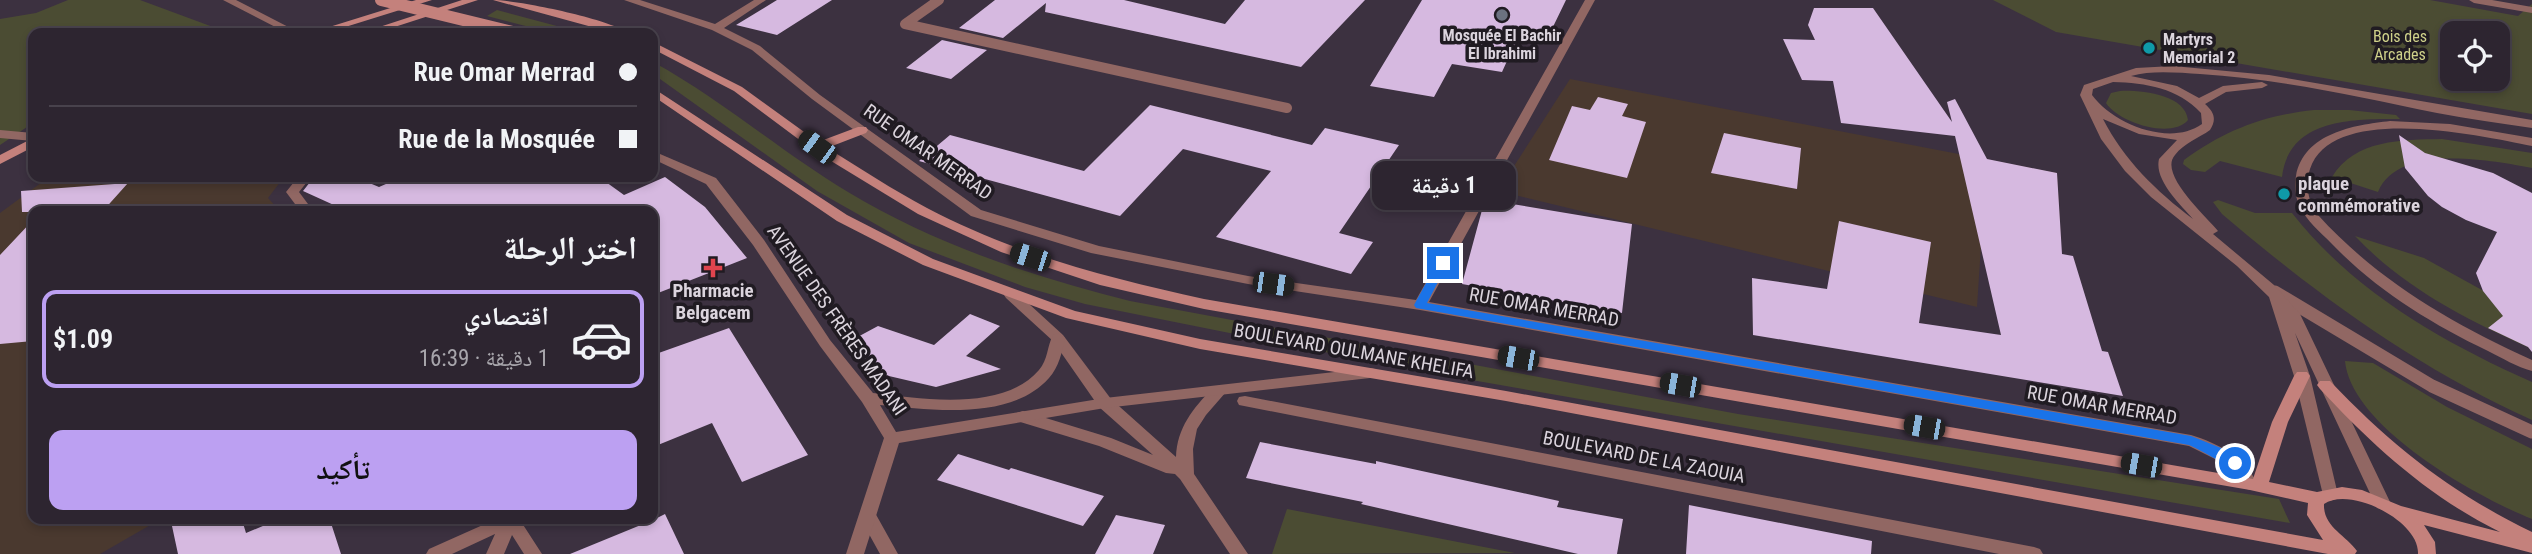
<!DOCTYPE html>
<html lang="ar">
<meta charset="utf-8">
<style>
body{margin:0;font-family:"Roboto Condensed","Noto Naskh Arabic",sans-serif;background:#39313c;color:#f1f3f6;direction:rtl;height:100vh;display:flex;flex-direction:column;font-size:26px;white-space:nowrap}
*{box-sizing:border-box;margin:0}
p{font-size:23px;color:#a7a5ab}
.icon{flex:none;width:38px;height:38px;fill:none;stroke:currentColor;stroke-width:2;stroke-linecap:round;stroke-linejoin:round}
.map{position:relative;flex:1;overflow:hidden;direction:ltr}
.sheet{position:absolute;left:28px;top:206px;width:630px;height:318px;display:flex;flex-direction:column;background:#2d2530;border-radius:14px;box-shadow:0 4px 10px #0003,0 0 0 2px #48424c;direction:rtl}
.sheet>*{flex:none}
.banner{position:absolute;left:28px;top:28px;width:630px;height:154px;border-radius:14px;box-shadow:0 4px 10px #0003,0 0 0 2px #48424c;direction:rtl;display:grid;align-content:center;height:154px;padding:0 21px;background:#2d2530}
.buttons{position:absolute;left:2440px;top:21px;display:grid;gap:14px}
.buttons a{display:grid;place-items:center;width:70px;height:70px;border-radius:14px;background:#2d2530;box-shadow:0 4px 10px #0003,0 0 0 2px #48424c;font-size:35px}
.end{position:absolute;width:32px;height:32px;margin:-16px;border:9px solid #1a73e8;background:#fff;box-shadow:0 0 0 4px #fff}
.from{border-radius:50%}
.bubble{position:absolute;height:49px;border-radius:14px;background:#2d2530;box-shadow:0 4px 10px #0003,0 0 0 2px #48424c;font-size:23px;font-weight:700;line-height:49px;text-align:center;direction:rtl}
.car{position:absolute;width:21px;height:42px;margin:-21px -10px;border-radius:9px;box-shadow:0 0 5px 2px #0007;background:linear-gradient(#222 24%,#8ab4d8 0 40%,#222 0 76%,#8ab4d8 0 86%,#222 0)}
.banner b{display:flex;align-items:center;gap:24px;height:66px;font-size:26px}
.banner b+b{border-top:2px solid #48424c}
.banner i{width:18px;height:18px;background:#f1f3f6}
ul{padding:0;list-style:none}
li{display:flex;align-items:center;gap:21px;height:98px;margin:0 14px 10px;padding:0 7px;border:4px solid transparent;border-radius:14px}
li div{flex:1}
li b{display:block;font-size:26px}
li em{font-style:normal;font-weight:700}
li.current{border-color:#bca0f2}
li>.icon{width:63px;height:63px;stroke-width:1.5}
h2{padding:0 21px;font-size:32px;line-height:84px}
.action{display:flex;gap:14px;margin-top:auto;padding:14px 21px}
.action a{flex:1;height:80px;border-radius:14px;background:#bca0f2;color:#111;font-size:28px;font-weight:700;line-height:80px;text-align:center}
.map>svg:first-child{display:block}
.education{fill:#4a392f}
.green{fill:#4b4c33;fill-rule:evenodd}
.building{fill:#d6b9e0}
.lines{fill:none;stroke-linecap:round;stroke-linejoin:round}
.service-far1{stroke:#916763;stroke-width:10}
.service{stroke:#916763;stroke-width:13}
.pedestrian{fill:#916763;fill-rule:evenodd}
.minor{fill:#916763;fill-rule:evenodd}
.tertiary{fill:#916763;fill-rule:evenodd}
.secondary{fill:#c4817c;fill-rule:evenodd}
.secondary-bridge{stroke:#c4817c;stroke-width:12}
.route{fill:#1a73e8}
.worship-dot{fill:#6b7280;stroke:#201b22;stroke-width:2.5}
.culture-dot{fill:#0f9aa8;stroke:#201b22;stroke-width:2.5}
.health-dot{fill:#e0444e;stroke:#201b22;stroke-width:2.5}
.labels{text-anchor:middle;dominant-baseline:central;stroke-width:7;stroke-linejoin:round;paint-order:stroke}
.far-poi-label{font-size:16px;font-weight:bold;fill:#dbd4dd;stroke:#201b22}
.far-park-label{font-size:16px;fill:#cfd18a;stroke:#201b22}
.street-label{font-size:19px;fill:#dbd4dd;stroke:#201b22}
.poi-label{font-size:19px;font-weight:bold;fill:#dbd4dd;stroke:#201b22;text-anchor:start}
</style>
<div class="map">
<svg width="2532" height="554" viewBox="0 0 2532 554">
<rect width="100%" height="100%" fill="#3c3140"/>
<path class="education" d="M1570,79l487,94 4,70 -80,3 -4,61 -479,-116z
M49,177h235l-16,21 13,14h-248v308h126l-59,34h-100v-341z"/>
<path class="green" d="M68,0h72l73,27 -2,6h-178v90l-33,22v-126l36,-6z
M1993,0h437l88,16 14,-12v110l-476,-82zM2452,33h45v46h-45z
M497,10l86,23h-30l-66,-17z
M653,62c68,37 128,90 195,130 88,53 183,84 282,109l608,113 541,85 11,24 -870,-152 -335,-67 -60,-17 -116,-44 -92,-52 -164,-117z
M2120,91c20,-1 65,3 68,29 -17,20 -70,2 -82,-17l5,-10z
M2314,110h35l47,5 4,4c-47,0 -111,-1 -118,58l-62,-16 -15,11 -14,-2 -8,-6 1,-4c41,-30 81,-45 130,-50z
M2442,139l90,14v15c-42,-8 -134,-25 -154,24l-46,-15c23,-38 70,-37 110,-38z
M2218,200l37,13h37c61,78 150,129 240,169v38c-115,-52 -215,-125 -310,-206l-9,-12z
M2355,236l69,22 76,42 32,49c-65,-29 -128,-61 -177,-113z
M2345,361l28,2 74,44 85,42v70c-55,-22 -181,-92 -187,-158z
M1287,509l228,44 -243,1z"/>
<path class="building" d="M777,0h55l-55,35 -41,-10z
M995,0h129l101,24 20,-24h120l-64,67 -256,-55 1,-9 -43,35 -44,-10z
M1422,0h144l-16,33 -28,-5 -20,44 -50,-8 -18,33 -64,-11z
M1814,8h59l79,114 -5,-20 8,-3 32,60 70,14 5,81 11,2 29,95 6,1 15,44 -370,-61 -1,-57 75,11 12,-68 92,21 -12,81 82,12 -46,-199 -114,-13 -8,-42 -31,-1 -19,-41 32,1 -7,-15z
M942,40l45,10 -36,29 -45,-11z
M1598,97l30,7 -6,12 24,6 -19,56 -78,-18 23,-54 18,4z
M1150,105l162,40 13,-17 74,17 -60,88 34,9 -22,32 -135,-37 55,-66 -88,-22 -63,67 -201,-55 31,-26 134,36z
M1724,133l77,15 -4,41 -86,-16z
M2399,135l26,18 68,20 39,20v159l-4,-5 -40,-19 15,-12 -20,-25 -7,-18 21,-41 -31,-12 -24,-13 -14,-11 -23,-28z
M314,177h41l24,10 23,-10h197l25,18 41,-18 40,30 42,51 -94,37v-83h-330l13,-6 -33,-15z
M128,183l-26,29h-80l-1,-21z
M1488,200l144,24 -10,89 -160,-29 20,-74z
M33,220v121l-33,3v-89z
M970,314l30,12 -34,30 35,13 -65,18 -60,-14 -24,-33 26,-14 56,19z
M729,328l79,127 -66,27 -30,-59 -59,24v-92z
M1260,442l116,22v-3l183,40 -2,6 66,12 -6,35h-39l-217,-50 2,-2 -117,-24z
M958,454l51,16 2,-2 93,28 -21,30 -146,-46z
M1689,505l183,36 -1,13h-185z
M665,514l19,40h-114l83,-34z
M1116,515l49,10 -12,29h-58z
M188,520h54l4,13 31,-13h53l11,34h-163l-6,-28z"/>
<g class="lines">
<path class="service-far1" d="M939,0l-34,24 382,84"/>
<path class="service" d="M2275,292l157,94 100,46"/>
<path class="pedestrian" d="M2390,121l60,3 82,14v8c-50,-10 -200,-44 -222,23 -5,16 -2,33 8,46 60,66 133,108 214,145v11c-15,-4 -30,-13 -44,-20 -58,-28 -112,-61 -157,-108 -11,-11 -24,-22 -31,-36 -5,-10 -6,-21 -4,-31 8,-43 58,-51 94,-55z"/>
<path class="minor" d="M624,0h16l75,24 39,-24h12l-42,28 36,18 60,49 161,115 118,36 149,30 168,24 169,-300h10l-166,302 762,133c29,9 52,22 67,49l-2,4 -6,2 -6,-2 -11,-15 -14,-12 -30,-15 -769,-136 -172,-26 -157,-31 -120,-37 -159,-117 -60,-49 -40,-20z
M2469,0h23l40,7v6l-58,-10z
M0,130l33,3v8l-33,-3z
M298,177h13l-12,15 15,20h-13l-15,-20z
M1011,291l5,1 47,43 48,64 65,58c1,-29 17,-49 37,-69h10l3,4 -20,23 -9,14 -4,20 1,25 54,80h-18l-50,-75 -5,-5 -9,-1 -67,-27 -82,-25 -2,-4 2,-4 6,-2 88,27 42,17 -54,-48 -46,-66 -47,-43 -2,-3 2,-3z
M1245,396l789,151 6,2 3,5h-44l-760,-149 -2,-4 2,-4z
M868,510l6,1 24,43h-18l-21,-38 3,-5z
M494,520h26l22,34h-18l-12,-19 -8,19h-18l9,-20 -43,20h-26l3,-5z"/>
<path class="tertiary" d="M223,0h13l64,33h-13z
M2173,66l96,9 263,45v8c-32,-5 -63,-9 -95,-15 -78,-16 -157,-34 -237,-39 -21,-1 -48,-4 -69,2l46,10 22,12 24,-12 39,-4 6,3 -6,3 -36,4 -21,12c9,8 12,15 5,26 -11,8 -26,13 -35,25 -17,19 31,61 43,76l-5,3 61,51 26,29 91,190 -2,4 -6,2 -6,-2 -2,-4 -80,-171 15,43 28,119 -2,4 -6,2 -6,-2 -30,-123 -25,-79 -32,-31 -86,-69 -26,-26 -24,-32 -21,-44 4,-10 52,-17zM2113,82c33,1 65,6 88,31l1,11c-32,23 -89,0 -110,-29l1,-6zM2103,119l36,15 38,6 -18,19c-5,21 21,45 34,60 -37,-28 -69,-59 -90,-100z
M653,151l63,27 48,62 66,100 43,53c49,6 130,19 166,-23 9,-10 8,-24 14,-35l5,-2 7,5c-3,14 -6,29 -16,40 -38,43 -117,32 -169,27l16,27 209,-34 265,-30 5,1 3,4 -3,4 -5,1 -265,30 -206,35 -35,111h-18l38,-116 -22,-36 -42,-56 -67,-101 -47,-61 -53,-25z"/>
<path class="secondary" d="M416,0h16l-106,33h-16z
M462,0h16l-102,33h-15z
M493,0c25,0 117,19 135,33h-14z
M653,42l89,45 76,55 40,-15h8l2,3 -2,3 -39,15c33,20 66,42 100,60 87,46 182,70 277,91l1049,180 19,-57 22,-46 3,-4h10l3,4 -22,46 -19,60 48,10 25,-5 20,3 39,16 99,26c-71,-35 -127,-86 -180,-143l-3,-4 3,-4h10c63,66 120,111 202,151v21l-108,-28 11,17 1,12h-18c2,-33 -68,-68 -94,-50 -1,23 22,31 33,47l-2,3h-27l-822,-153 -306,-52 -134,-31 -143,-53 -86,-44 -184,-125v-8l194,127 86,44 142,52 125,28 306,52 817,149 -16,-25 1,-12 -58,-13 -1046,-181 -104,-24 -99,-33 -83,-38 -105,-64 -79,-59 -81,-42z
M33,138v9l-33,17v-9z"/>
<path class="secondary-bridge" d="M381,0l136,33"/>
</g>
<path class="route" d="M1443,260l5,3 -21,40 764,133 35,14 16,13 -7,5c-16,-6 -30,-16 -46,-23l-773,-137 -2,-3 23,-42z"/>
<circle class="worship-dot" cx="1502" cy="15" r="7"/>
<g class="culture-dot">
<circle cx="2149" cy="48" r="7"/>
<circle cx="2284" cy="194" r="7"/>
</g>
<path class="health-dot" d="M709.5 257.5h7v7h7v7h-7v7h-7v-7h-7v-7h7z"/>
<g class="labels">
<g class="far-poi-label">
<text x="1502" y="35">Mosquée El Bachir<tspan x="1502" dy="18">El Ibrahimi</tspan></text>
<text x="2163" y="39" text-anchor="start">Martyrs<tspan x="2163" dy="18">Memorial 2</tspan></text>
</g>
<g class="far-park-label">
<text x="2400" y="36">Bois des<tspan x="2400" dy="18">Arcades</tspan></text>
</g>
<g class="street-label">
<text transform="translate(928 152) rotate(35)">RUE OMAR MERRAD</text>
<text transform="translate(1544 307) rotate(10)">RUE OMAR MERRAD</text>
<text transform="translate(837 320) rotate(55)">AVENUE DES FRÈRES MADANI</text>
<text transform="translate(1354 351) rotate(10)">BOULEVARD OULMANE KHELIFA</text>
<text transform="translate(2102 405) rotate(10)">RUE OMAR MERRAD</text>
<text transform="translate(1644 457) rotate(11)">BOULEVARD DE LA ZAOUIA</text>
</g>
<g class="poi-label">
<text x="2298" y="183">plaque<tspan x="2298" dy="22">commémorative</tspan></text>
<text x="713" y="290" text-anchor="middle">Pharmacie<tspan x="713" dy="22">Belgacem</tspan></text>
</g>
</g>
</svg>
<div class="buttons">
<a><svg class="icon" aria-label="locate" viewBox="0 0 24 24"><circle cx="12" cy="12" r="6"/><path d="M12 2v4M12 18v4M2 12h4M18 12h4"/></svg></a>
</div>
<i class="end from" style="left:2235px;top:463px"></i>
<i class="end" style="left:1443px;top:263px"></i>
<div class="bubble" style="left:1372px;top:161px;width:144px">1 دقيقة</div>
<i class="car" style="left:817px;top:147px;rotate:306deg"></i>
<i class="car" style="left:1030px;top:257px;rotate:288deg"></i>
<i class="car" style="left:1273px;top:284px;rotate:98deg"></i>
<i class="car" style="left:1518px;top:358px;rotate:280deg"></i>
<i class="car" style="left:1680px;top:385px;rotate:280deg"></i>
<i class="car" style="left:1924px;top:427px;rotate:280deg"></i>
<i class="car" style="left:2141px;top:465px;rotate:280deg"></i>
<div class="banner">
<b><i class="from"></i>Rue Omar Merrad</b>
<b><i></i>Rue de la Mosquée</b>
</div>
<section class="sheet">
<h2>اختر الرحلة</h2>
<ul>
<li class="current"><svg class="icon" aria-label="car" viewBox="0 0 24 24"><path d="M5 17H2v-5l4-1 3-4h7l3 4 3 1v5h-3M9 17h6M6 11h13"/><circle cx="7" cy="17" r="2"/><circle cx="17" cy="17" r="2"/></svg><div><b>اقتصادي</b><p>1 دقيقة · 16:39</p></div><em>$1.09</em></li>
</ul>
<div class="action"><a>تأكيد</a></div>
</section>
</div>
